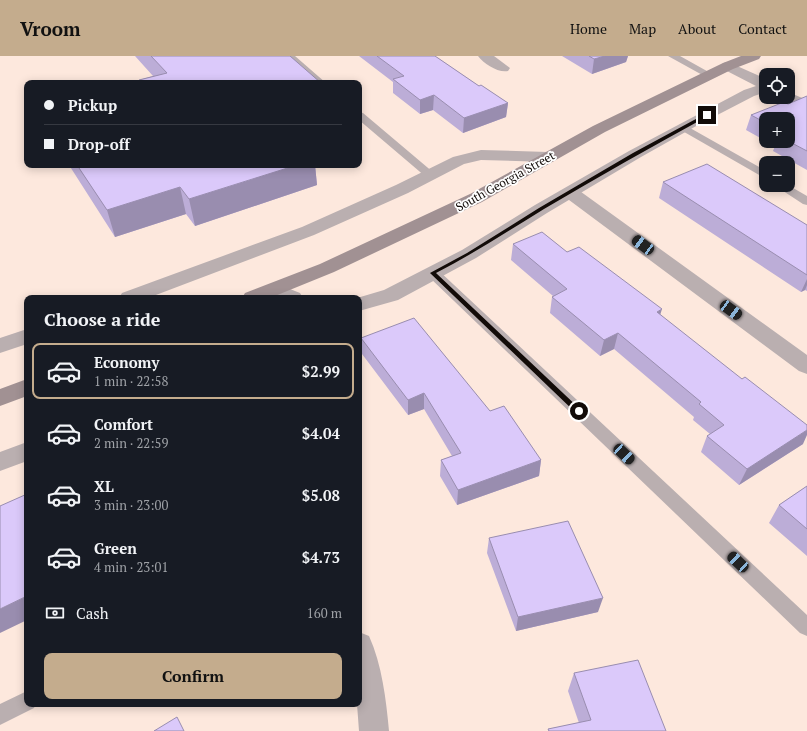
<!DOCTYPE html>
<meta charset="utf-8">
<style>
body{margin:0;font-family:"PT Serif",serif;background:#242831;color:#f1f3f6;height:100vh;display:flex;flex-direction:column;font-size:15px;white-space:nowrap}
*{box-sizing:border-box;margin:0}
p{font-size:13px;color:#9ea1a6}
.icon{flex:none;width:22px;height:22px;fill:none;stroke:currentColor;stroke-width:2;stroke-linecap:round;stroke-linejoin:round}
.map{position:relative;flex:1;overflow:hidden}
.sheet{position:absolute;left:24px;top:239px;width:338px;height:412px;display:flex;flex-direction:column;background:#171b24;border-radius:8px;box-shadow:0 2px 10px #0003}
.sheet>*{flex:none}
.hud{position:absolute;left:24px;top:24px;width:338px;height:88px;border-radius:8px;box-shadow:0 2px 10px #0003;display:grid;align-content:center;height:88px;padding:0 20px;background:#171b24}
.buttons{position:absolute;left:759px;top:12px;display:grid;gap:8px}
.buttons a{display:grid;place-items:center;width:36px;height:36px;border-radius:8px;background:#171b24;box-shadow:0 2px 10px #0003;font-size:20px}
.end{position:absolute;width:18px;height:18px;margin:-9px;border:5px solid #120b08;background:#fff;box-shadow:0 0 0 2px #fff}
.from{border-radius:50%}
.car{position:absolute;width:12px;height:24px;margin:-12px -6px;border-radius:5px;box-shadow:0 0 3px 1px #0007;background:linear-gradient(#222 24%,#8ab4d8 0 40%,#222 0 76%,#8ab4d8 0 86%,#222 0)}
.hud b{display:flex;align-items:center;gap:14px;height:38px;font-size:15px}
.hud b+b{border-top:1px solid #363941}
.hud i{width:10px;height:10px;background:#f1f3f6}
ul{padding:0;list-style:none}
li{display:flex;align-items:center;gap:12px;height:56px;margin:0 8px 6px;padding:0 12px;border:2px solid transparent;border-radius:8px}
li div{flex:1}
li b{display:block;font-size:15px}
li em{font-style:normal;font-weight:800}
li.selected{border-color:#c4ac8d}
li>.icon{width:36px;height:36px;stroke-width:1.5}
h2{padding:0 20px;font-size:18px;line-height:48px}
.pay{display:flex;align-items:center;gap:10px;height:44px;padding:0 20px;font-size:15px}
.pay p{margin-inline-start:auto}
.button{display:flex;gap:8px;margin-top:auto;padding:8px 20px}
.button a{flex:1;height:46px;border-radius:8px;background:#c4ac8d;color:#111;font-size:16px;font-weight:800;line-height:46px;text-align:center}
header{display:flex;align-items:center;gap:24px;box-sizing:border-box;height:56px;padding:0 20px;background:#c4ac8d;color:#111}
header strong{font-size:19px}
nav{display:flex;gap:22px;margin-inline-start:auto;font-size:14px}
.map>svg:first-child{display:block}
.lines{fill:none;stroke-linecap:round;stroke-linejoin:round}
.service{fill:#baafb0;fill-rule:evenodd}
.minor{fill:#baafb0;fill-rule:evenodd}
.tertiary{fill:#baafb0;fill-rule:evenodd}
.secondary{fill:#a19193;fill-rule:evenodd}
.wall{fill:#bcadd7;fill-rule:evenodd}
.shaded-wall{fill:#998daf}
.building{fill:#dbc9fa;stroke:#998daf}
.route{fill:#120b08}
.labels{text-anchor:middle;dominant-baseline:central;stroke-width:3.5;stroke-linejoin:round;paint-order:stroke}
.far-street-label{font-size:12px;fill:#120b08;stroke:#fff}
</style>
<header>
<strong>Vroom</strong>
<nav><a>Home</a><a>Map</a><a>About</a><a>Contact</a></nav>
</header>
<div class="map">
<svg width="807" height="675" viewBox="0 0 807 675">
<rect width="100%" height="100%" fill="#fde8dd"/>
<g class="lines">
<path class="service" d="M284,0h11l31,27h-11z
M668,0h12l34,19 -5,3 -3,-1z
M359,56l4,1 71,60 2,2 -2,2h-8l-67,-57z
M683,68l83,47v8l-87,-50 -1,-2 1,-2z
M774,129h14l19,11v9l-4,-1z
M433,213l5,1 369,345v21l-7,-3 -372,-357 -2,-3 2,-3z
M27,635v13h9l-2,4 -34,17v-21z"/>
<path class="minor" d="M478,0h16l16,12 -2,3c-10,2 -24,-7 -30,-15z
M728,6l38,17v13l-12,4 -56,29 -57,32 -94,56 -71,45 -78,42 -39,11v-13h-2l27,-8 78,-40 73,-45 94,-54 115,-61 12,-4 -33,-17 -2,-3 2,-3z
M788,36l19,8v11l-24,-12 -2,-2h7z
M481,94l67,2 6,2 2,3 -2,3 -6,2 -67,-2 -17,4 -56,29 -94,42 -166,63h-29l3,-5 180,-66 94,-42 57,-28z
M275,227l25,10 3,5c-13,0 -30,3 -38,-9l3,-4z
M27,273v15l-27,9v-15z
M27,386v19l-27,10v-19z"/>
<path class="tertiary" d="M571,132l6,1 230,166v19l-8,-3 -234,-174 -3,-4 3,-4z
M359,576l10,4c13,29 17,63 20,95h-30l-2,-27h2z"/>
<path class="secondary" d="M741,0h20l-2,3 -26,10 -128,63 -123,70 -148,70 -64,26h-28l3,-5 75,-29 150,-70 123,-68 130,-63z
M27,323v17l-27,10v-17z"/>
</g>
<path class="wall" d="M135,0h155l31,27h-181l-1,-3 14,-4z
M359,0h76l44,30 29,17 -2,14 -43,16 -30,-23 -13,4 -27,-21v-11z
M562,0h66l-2,6 -34,12z
M807,40v74l-34,-19 2,-5 -29,-16 5,-15 37,-11zM766,63h22v22h-22z
M69,109h246l2,20 -122,41 -9,-12 -71,23z
M663,126l144,43v66l-2,-1 -4,2 -142,-94z
M513,188l54,8 93,63 143,129 -64,41 -38,-33 6,-16 3,-2 -17,-14 1,-3 -80,-68 -14,7 -50,-43 2,-16 1,-1 -42,-36z
M361,282l129,73 51,49 -2,16 -82,29 -17,-29 1,-16 11,-4 -28,-47 -16,6 -46,-61z
M807,430v70l-38,-33 10,-18z
M489,482l109,74 -82,19 -29,-78z
M574,617l92,58h-118v-2l31,-6 -11,-32z"/>
<path class="shaded-wall" d="M605,0h23l-2,6 -34,12 2,-15z
M434,39l-1,15 -13,4v-14z
M508,47l-2,14 -43,16 1,-15z
M297,109h18l2,20 -122,41 -6,-27z
M180,131l6,27 -71,23 -8,-27z
M807,223v6l-2,5 -4,2z
M662,253l-5,16v-13z
M618,277l-4,16 -14,7 4,-16z
M424,337v16l-16,6v-15z
M807,374v5l-4,9 -64,41 8,-16z
M541,404l-2,16 -82,29 1,-15z
M27,513v8l-2,-7z
M27,540v24l-27,13v-24z
M603,542l-5,14 -82,19 2,-14z"/>
<path class="building" d="M151,0h139l31,27h-179l-3,-3 28,-7z
M377,0h58l44,30 2,-1 27,18 -44,15 -30,-23 -14,5 -27,-21 11,-3z
M589,0h16l-11,3z
M807,40v55l-19,-10v-22h-22v4l-15,-8 33,-13 4,2z
M707,108l100,61v50l-144,-93z
M77,109h220l-108,34 -9,-12 -73,23z
M542,176l25,20 12,-5 83,62 -5,3 85,67 3,-2 62,48v5l-60,39 -40,-33 17,-11 -25,-21 2,-2 -83,-69 -14,7 -52,-43 15,-8 -54,-45z
M414,262l76,93 14,-5 37,54 -83,30 -17,-30 20,-7 -37,-60 -16,7 -47,-62z
M807,430v43l-28,-24z
M27,438v75l-2,1 2,7v19l-27,13v-103z
M568,465l35,77 -85,19 -29,-79z
M638,604l28,71h-117l-1,-2 43,-9 -17,-47z
M177,661l7,14h-30z"/>
<path class="route" d="M707,57l1,3c-55,30 -110,61 -164,93 -36,22 -71,45 -108,64l146,138 -1,2h-5l-146,-140 37,-20 72,-45 94,-55z"/>
<g class="labels">
<g class="far-street-label">
<text transform="translate(505 125) rotate(-29)">South Georgia Street</text>
</g>
</g>
</svg>
<div class="buttons">
<a><svg class="icon" aria-label="locate" viewBox="0 0 24 24"><circle cx="12" cy="12" r="6"/><path d="M12 2v4M12 18v4M2 12h4M18 12h4"/></svg></a>
<a>+</a>
<a>−</a>
</div>
<i class="end from" style="left:579px;top:355px"></i>
<i class="end" style="left:707px;top:59px"></i>
<i class="car" style="left:643px;top:189px;rotate:306deg"></i>
<i class="car" style="left:731px;top:254px;rotate:126deg"></i>
<i class="car" style="left:624px;top:398px;rotate:133deg"></i>
<i class="car" style="left:738px;top:506px;rotate:313deg"></i>
<div class="hud">
<b><i class="from"></i>Pickup</b>
<b><i></i>Drop-off</b>
</div>
<section class="sheet">
<h2>Choose a ride</h2>
<ul>
<li class="selected"><svg class="icon" aria-label="car" viewBox="0 0 24 24"><path d="M5 17H2v-5l4-1 3-4h7l3 4 3 1v5h-3M9 17h6M6 11h13"/><circle cx="7" cy="17" r="2"/><circle cx="17" cy="17" r="2"/></svg><div><b>Economy</b><p>1 min · 22:58</p></div><em>$2.99</em></li>
<li><svg class="icon" aria-label="car" viewBox="0 0 24 24"><path d="M5 17H2v-5l4-1 3-4h7l3 4 3 1v5h-3M9 17h6M6 11h13"/><circle cx="7" cy="17" r="2"/><circle cx="17" cy="17" r="2"/></svg><div><b>Comfort</b><p>2 min · 22:59</p></div><em>$4.04</em></li>
<li><svg class="icon" aria-label="car" viewBox="0 0 24 24"><path d="M5 17H2v-5l4-1 3-4h7l3 4 3 1v5h-3M9 17h6M6 11h13"/><circle cx="7" cy="17" r="2"/><circle cx="17" cy="17" r="2"/></svg><div><b>XL</b><p>3 min · 23:00</p></div><em>$5.08</em></li>
<li><svg class="icon" aria-label="car" viewBox="0 0 24 24"><path d="M5 17H2v-5l4-1 3-4h7l3 4 3 1v5h-3M9 17h6M6 11h13"/><circle cx="7" cy="17" r="2"/><circle cx="17" cy="17" r="2"/></svg><div><b>Green</b><p>4 min · 23:01</p></div><em>$4.73</em></li>
</ul>
<div class="pay"><svg class="icon" aria-label="cash" viewBox="0 0 24 24"><path d="M3 7h18v10H3z"/><circle cx="12" cy="12" r="2"/></svg>Cash<p>160 m</p></div>
<div class="button"><a>Confirm</a></div>
</section>
</div>
